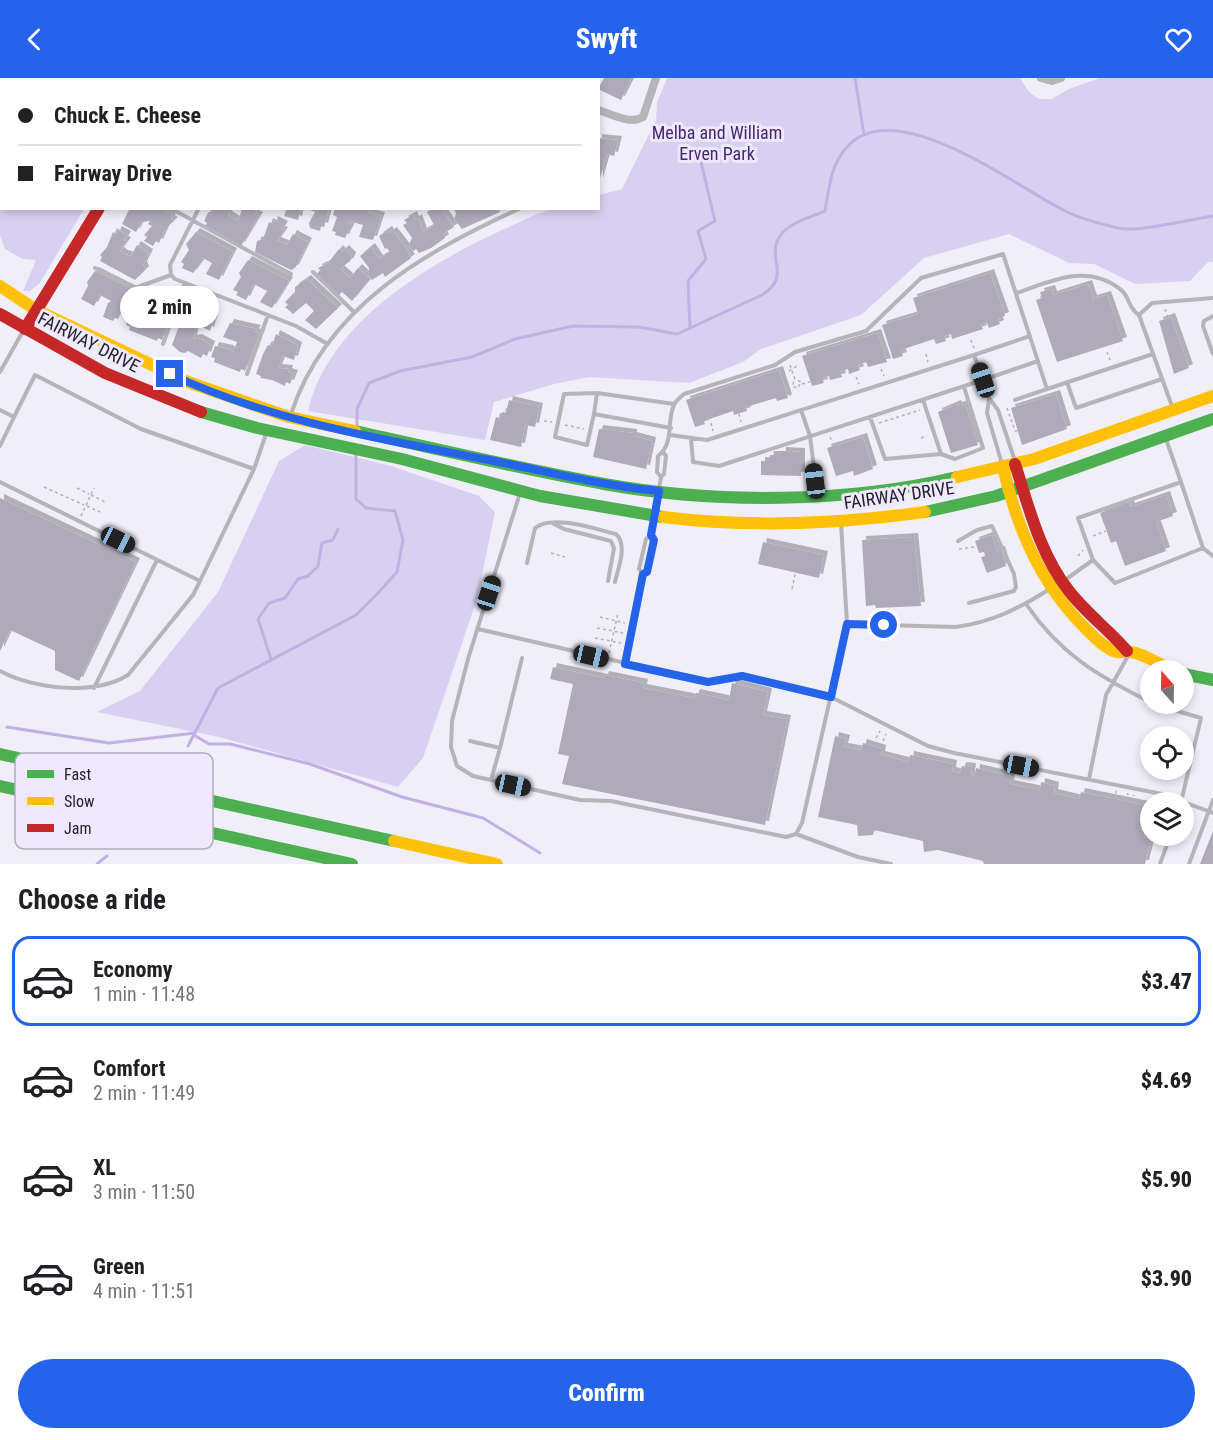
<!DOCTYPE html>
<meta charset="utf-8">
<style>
body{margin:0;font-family:"Roboto Condensed",sans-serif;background:#f6f6f6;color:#202124;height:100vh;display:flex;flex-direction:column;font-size:22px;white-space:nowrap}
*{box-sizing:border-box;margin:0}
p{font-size:20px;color:#757577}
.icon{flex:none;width:33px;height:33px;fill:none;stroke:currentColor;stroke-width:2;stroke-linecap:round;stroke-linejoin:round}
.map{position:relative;height:786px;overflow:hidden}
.side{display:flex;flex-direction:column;background:#fff;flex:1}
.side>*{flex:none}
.guide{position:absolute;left:0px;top:0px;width:600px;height:132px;box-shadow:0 3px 9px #0003;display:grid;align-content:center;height:132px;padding:0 18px;background:#fff}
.needle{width:39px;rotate:340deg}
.tools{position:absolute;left:1140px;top:582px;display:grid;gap:12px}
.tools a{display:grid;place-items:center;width:54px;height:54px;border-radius:50%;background:#fff;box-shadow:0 3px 9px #0003;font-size:30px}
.end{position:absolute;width:27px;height:27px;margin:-14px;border:8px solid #2563eb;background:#fff;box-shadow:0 0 0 3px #fff}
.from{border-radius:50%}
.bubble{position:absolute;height:42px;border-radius:21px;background:#fff;box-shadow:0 3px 9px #0003;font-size:20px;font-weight:800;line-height:42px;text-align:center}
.car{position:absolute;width:18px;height:36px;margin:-18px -9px;border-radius:8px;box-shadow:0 0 4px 2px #0007;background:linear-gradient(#222 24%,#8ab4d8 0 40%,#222 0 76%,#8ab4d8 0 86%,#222 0)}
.guide b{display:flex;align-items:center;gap:21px;height:57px;font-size:22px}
.guide b+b{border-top:2px solid #e0e0e0}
.guide i{width:15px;height:15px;background:#202124}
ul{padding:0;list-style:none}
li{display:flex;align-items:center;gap:18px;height:90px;margin:0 12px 9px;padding:0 6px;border:3px solid transparent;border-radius:18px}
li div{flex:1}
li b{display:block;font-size:22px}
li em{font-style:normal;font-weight:800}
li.selected{border-color:#2563eb}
li>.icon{width:54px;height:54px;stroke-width:1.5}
h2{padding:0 18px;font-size:27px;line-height:72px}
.action{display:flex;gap:12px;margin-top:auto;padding:12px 18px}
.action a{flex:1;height:69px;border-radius:36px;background:#2563eb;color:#fff;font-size:24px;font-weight:800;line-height:69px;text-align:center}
header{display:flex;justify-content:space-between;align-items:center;height:78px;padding:0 18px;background:#2563eb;color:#fff;font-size:27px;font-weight:800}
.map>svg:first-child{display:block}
.green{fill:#d8d0f0}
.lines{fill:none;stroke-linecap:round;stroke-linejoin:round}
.stream{stroke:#c0b1e4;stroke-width:3}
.building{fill:#afaaba;filter:url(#shadow)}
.path{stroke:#b3b2b7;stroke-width:1.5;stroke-dasharray:3 3;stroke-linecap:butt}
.lane{stroke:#b5b4b9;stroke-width:4}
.street{stroke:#b5b4b9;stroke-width:8}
.fast{stroke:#4caf50;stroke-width:12}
.slow{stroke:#ffc107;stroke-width:12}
.jam{stroke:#c62828;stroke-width:12}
.route{stroke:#2563eb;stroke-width:8}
.labels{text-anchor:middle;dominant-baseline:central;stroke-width:6;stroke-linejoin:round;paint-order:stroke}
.park-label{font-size:18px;fill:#452675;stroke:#eee9fd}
.street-label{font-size:18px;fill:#24212d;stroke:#eee9fd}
.key{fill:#eee9fd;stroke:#b1adbf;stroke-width:1.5}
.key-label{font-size:16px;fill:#24212d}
</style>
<header><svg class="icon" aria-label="back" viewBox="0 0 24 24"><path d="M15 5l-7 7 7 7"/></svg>Swyft<svg class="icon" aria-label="heart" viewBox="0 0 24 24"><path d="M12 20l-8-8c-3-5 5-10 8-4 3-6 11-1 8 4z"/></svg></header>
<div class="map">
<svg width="1213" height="786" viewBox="0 0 1213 786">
<defs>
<filter id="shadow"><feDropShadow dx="4" dy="-4" stdDeviation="0" flood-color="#0004"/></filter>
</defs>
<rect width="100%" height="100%" fill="#f0eef8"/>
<path class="green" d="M0,0h74l-72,2v128l82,1 -45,75 -9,7h-7l13,-31 -13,-1 -18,-10 -5,-14z
M667,0h353l9,14 10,7h13l17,-10 31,-11h113v184h-5l-18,19 -55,3 -41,-20 -25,-1 -60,-29 -85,24 -63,57 -100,34 -18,13 -54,21 -100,-6 -35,7 -60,18 -9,38 -177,-29c20,-86 115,-144 190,-179 18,-8 40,-20 59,-24 13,-2 28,0 41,0l1,-13 23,-6 34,-69 1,-17z
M305,367l86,21 88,30 16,16 -18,87 -54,159 -25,29 -179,-50 -122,-25 43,-21 78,-99 61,-131z"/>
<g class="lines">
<path class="stream" d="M855,0l9,57
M690,250l-2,-47 18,-22 -8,-28 17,-10 -14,-59
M357,351v-20l12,-26 31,-12 72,-14 43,-18 58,-13 66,1 38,7 85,-39c31,-19 3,-38 18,-59 8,-13 31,-19 45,-25 4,-23 6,-47 22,-64 48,-54 170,40 218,64 16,8 36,13 53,17 16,5 75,-9 95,-12
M271,581l-13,-40 11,-16 16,-5 13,-19 10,-3 10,-10 4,-23 11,-3 5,-11
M7,649l102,16 86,-10
M194,657l15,9h21l80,20 92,33 81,21 57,35
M188,668l30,-58 138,-73 22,-22 19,-21 6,-32 -8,-29 -29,-3 -10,-9v-48
M97,786l10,-8"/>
</g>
<path class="building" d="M604,0h28l-11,22 -23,-11z
M598,60l20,2 -4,16 -7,-2 -8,28z
M130,130h31l12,7 -2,4 3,2 -8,7 -7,15 -3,-2 -3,5 -9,-5 3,-4 -3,-2 8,-9 -4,-2 2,-3 -8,1 -6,10 -14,-8z
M215,130h17l-4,7 10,6 4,-12 15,2 -2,3 4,2 -18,30 -36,-20 2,-3 -3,-2 4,-8z
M287,130h14l-3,12 -14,-4z
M305,130h24l-5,19 -3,-1 -1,5 -10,-3 -1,-5 6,-11z
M335,130h35l-1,5 12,3 -8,24 -14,-3 4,-12 -14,-4 2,5 -6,12 -10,-3 1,-3 -4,-1 5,-14 -4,-2z
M433,130h7l14,19 -11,7 2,4 -14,10 -12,5 -3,-4 -3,2 -4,-7 3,-6 -9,-13 4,-2 -3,-3 9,-5 2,5 3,-2 5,14 11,-7 -7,-13z
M454,130h45l1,4 -38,17 -8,-10 2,-5z
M274,142l10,5 -3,5 3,1 -7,10 10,4 6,-11 15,8 -13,26 -4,2 -36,-18 2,-11 6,-2 6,-17 4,2z
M118,152l9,5 -3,5 3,1 -7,10 4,3 7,2 6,-11 12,8 -6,12 2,5 -10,10 -35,-19 2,-4 -2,-2 7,-8 6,-15 3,2z
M388,152l2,3 3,-2 17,22 -2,1 3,4 -26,19 -2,-4 -11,7 -4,-6 1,-6 -9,-12 11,-9 8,12 11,-7 -3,-4 -2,1 -6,-13z
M196,154l37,20 -14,28 -13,-6 6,-11 -11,-6 1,4 -9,12 -11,-5 2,-4 -3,-2 8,-12 -3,-6z
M339,171l3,3 3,-3 7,7 -2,5 -10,8 10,9 8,-10 12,11 -18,22 -10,-9 -3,3 -22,-21 3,-4 -2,-2 10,-5z
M248,182l41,21 -17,27 -12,-6 7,-11 -13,-7 -8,16 -10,-5 2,-3 -5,-2 8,-13 -2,-4z
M95,193l38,19 -2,5 2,1 -3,6 -5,2 -7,15 -3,-1 -2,3 -10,-4 5,-14 3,-2 -11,-6 -6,11 -13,-7 7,-13 -1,-4z
M990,195l15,43 -7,3 2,5 -11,4 -2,-5 -6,1 2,5 -31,10 -1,-5 -7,2 2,5 -10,3 -2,-5 -33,11 2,6 -10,3 -11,-34 36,-11 -5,-16z
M307,201l31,29 -22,21 -11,-9 9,-9 -8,-8 -13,11 -8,-7 3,-2 -3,-3 10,-10v-5z
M1088,206l5,15 14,-4 16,46 -66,21 -21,-62 6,-2 -2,-6 11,-3 2,6z
M146,212l27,7 -2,4 5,1 -14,38 -4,-2 -1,3 -28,-11 1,-3 -4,-2 5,-13 17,5 3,-8 -12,-4z
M192,227l22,13 -4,13 -12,-6 -4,9 -1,5 5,-1 13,7 -4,11 -4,-2 -2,4 -13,-7 -3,2 -5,-1 -8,-7 11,-30 4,2z
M1171,239l18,51 -15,6 -15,-53z
M230,245l27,6 -2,3 4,2 -14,37 -4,-2 -1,3 -26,-10 1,-4 -4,-1 4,-11 14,3 4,4 4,-11 -14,-5z
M877,255l10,29 -19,5 -2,-5 -8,3 2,5 -11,4 -1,-5 -8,2 2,6 -12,3 -1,-4 -7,2 2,5 -12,3 -10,-30z
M276,256l22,12 -4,14 -11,-4 -5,12 11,1 -1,3 6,2 -4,10 -4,-2 -1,4 -13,-6 -12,-2 1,-2 -5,-2 7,-20 5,-9 4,1z
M779,292l9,28 -11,3 -1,-3 -30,9 1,4 -13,4 -1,-4 -29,10 1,3 -10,3 -9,-27z
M1056,316l11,35 -45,16 -11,-37z
M509,322l30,7 -4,20 -10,-2 -4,22 -31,-7 6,-23 5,1 1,-6 4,1z
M957,326l1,2 7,-2 13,41 -27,8 -13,-41z
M599,351l34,4v3l19,5 -6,28 -53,-12z
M863,359l10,32 -19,7 -1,-5 -17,5 -9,-28z
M782,373l19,1v24l-40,-1v-14h8l1,-6h12z
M1166,417l7,21 -17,6 10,29 -41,15 -9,-25 -5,2 -11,-30 29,-11 2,5z
M0,420l136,64 -57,119 -24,-11v-19l-45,-21 -10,21z
M992,457l5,16 4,-1 5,16 -19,7 -6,-16 4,-1 -1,-4 -5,1 -4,-12z
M914,459l7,69 -45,2 -1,-3 -9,1 -4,-66z
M763,464l61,13 -5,23 -61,-14z
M553,589l51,11 1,-3 39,8 -1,5 51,10 2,-5 33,7 3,-17 36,9 -5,23 24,4 -22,106 -203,-41 7,-28 -11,-2 15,-70 -23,-5z
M835,658l11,3 -2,8 17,3 2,-7 19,6 -1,6 28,7 1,-7 43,9 -1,7 8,2 2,-7 10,1 -1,8 4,1 1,-8 35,8 -1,8 30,6 1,-8 14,4 -1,7 25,6 2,-7 69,14 2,30 -7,28h-161l-1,-3 -45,-11 -14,2 -1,-11 -49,-11 -1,5 -15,1 -1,-11 -39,-8z
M1213,753v33h-13z"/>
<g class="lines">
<path class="path" d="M1165,231l3,8
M1174,241l14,41
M971,262l3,8
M1107,274l3,8
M926,276l2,8
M790,287l5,14 -3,7 6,2 3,-6 -6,-3
M881,291l3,7
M781,293l7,22 5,4
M789,293l8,-5
M856,299l3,7
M802,306l8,-2
M1007,330l8,23 5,-1
M739,336l2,8
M544,343l8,1
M711,345l2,8
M879,345l41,-13
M565,347l19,4
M830,359l2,5
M921,360l6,-2
M44,409l40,18
M77,410l12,6
M91,417l14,7
M87,428l13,6
M81,438l13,-28
M1093,458l13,-5
M959,471l15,-2
M551,475l14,4
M1078,478l5,-6
M792,511l3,-15
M600,539l25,6
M597,550l26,5
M595,560l26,5
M609,575l9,-40
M876,660l4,-7
M883,663l3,-7
M1115,721l1,-8
M1126,723l2,-8
M1132,724l2,-7"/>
<path class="lane" d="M109,0v2
M262,2v-2
M346,2l1,-2
M170,130l121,66
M199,130l-29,57 1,10 4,4 121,47 30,17
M95,190l40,20 36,-13
M313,194l41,40
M1017,215c34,-12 70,-30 103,-4 10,7 7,18 19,26l34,94
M1139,237l13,-12 61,-5
M1213,238l-9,5 -1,5 10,28
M163,266l22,-61
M0,294l23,-41
M247,296l21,-59
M1067,304l9,26 86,-29
M1047,311l106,-35
M597,315l77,11
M989,321l-2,14 15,51
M923,322l18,54
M0,332l14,7 21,-42 106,54 113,40
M801,332l9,26 7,56
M291,336c35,-107 133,-162 230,-206
M594,336l3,-21 -33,1 -9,43 32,8 7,-31 77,14
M870,339l15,42 56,-5 14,5 28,-11 -19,-61
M670,357l37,5 267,-85
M691,360l2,24 26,4 264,-86 -9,-25 56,-19
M0,368l14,-29
M1015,383l-17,-51 -9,-12 -6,-18 55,-19
M661,399l-4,-5 1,-16c17,-13 8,-35 16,-51 1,-4 7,-8 10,-11l91,-29 20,-13 71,-21 55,-53 82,-24 44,135 -32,11
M0,404l200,99 -7,14 -65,80c-34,21 -93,14 -128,-4
M1181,404l22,66 10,8
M520,415l-52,166 -16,62 -1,26 6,19 16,10 107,24 31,1 175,36 10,-3 6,-11 45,-199 -6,-101
M554,446l10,5 47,12 3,7 -6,33
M958,463l19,-11 15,-4 22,48 2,13 -2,4 -45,12
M1093,482l22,23 88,-35
M527,485l8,-35c17,-14 60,1 81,6 12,11 2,34 -1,48
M643,496l-4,-5 7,-30 5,-4
M1065,502l28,-20 -15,-42 103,-36 -15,-43
M200,503l54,-112 13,-38
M1026,526c34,50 72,72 124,98
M847,546l109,3c36,-5 62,-18 92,-37
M478,551l230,53 34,-6 89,21 97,49 26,7 208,41 51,19
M625,586l18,-90 4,-2 7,-32 -3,-5 10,-58 3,-3 2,-18 -3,-4
M94,610l63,-128
M1153,626l48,14 -20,84
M470,663l30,7 22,-90
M1089,701l17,-84 22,-39
M491,702l9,-32
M796,756l62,23 33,7
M1160,786l10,-28
M1189,786l24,-64"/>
<path class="street" d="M479,0l5,2
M1041,0l11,3 9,-3
M525,2v-2
M598,32c14,4 32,15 45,7l13,-39"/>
<path class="fast" d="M173,2l1,-2
M201,334l56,16 145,31 138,37 123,21
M355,353c83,18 166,38 249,53 111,20 244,19 353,-7
M925,434l71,-16 217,-77
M1184,596l29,6
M0,676l394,87
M0,708l352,78"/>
<path class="slow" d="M0,208l36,24 152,72 101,35 66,14
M1003,389c14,61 37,116 82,161 8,8 17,18 28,23 6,3 11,0 18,1 14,2 29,13 42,18
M957,399l77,-18 179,-63
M663,439c87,11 175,7 262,-5
M394,763l103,23"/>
<path class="jam" d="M0,236l105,59 96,39
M25,251l74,-121
M1015,386c14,44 25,90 54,127 17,22 40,39 58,60"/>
</g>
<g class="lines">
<path class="route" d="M170,296c100,47 211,65 319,86 57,11 113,26 170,31l-8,44 3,5 -7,32 -4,2 -18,90 83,18 34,-6 89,21 16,-73 37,1"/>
</g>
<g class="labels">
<g class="park-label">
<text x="717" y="54">Melba and William<tspan x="717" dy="21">Erven Park</tspan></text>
</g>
<g class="street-label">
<text transform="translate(89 264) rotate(27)">FAIRWAY DRIVE</text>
<text transform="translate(899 417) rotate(-8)">FAIRWAY DRIVE</text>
</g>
</g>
<rect x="15" y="675" width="198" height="96" rx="9" class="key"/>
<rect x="27" y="692" width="27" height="8" fill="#4caf50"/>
<rect x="27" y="719" width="27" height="8" fill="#ffc107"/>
<rect x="27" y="746" width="27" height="8" fill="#c62828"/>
<g class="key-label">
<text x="64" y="702">Fast</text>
<text x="64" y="729">Slow</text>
<text x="64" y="756">Jam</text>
</g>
</svg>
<div class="tools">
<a><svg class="needle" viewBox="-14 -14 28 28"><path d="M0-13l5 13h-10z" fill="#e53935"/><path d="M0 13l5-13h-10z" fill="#757577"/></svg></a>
<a><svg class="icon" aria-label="locate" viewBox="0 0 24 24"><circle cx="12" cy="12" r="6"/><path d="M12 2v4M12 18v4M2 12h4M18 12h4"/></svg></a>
<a><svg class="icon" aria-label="layers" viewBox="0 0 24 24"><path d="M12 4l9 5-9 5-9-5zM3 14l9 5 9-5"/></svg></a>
</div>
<i class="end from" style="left:884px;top:547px"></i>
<i class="end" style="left:170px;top:296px"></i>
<div class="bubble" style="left:120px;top:208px;width:99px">2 min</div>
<i class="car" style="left:983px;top:302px;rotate:342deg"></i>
<i class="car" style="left:815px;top:403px;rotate:353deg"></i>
<i class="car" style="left:118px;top:462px;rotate:116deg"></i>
<i class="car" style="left:489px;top:515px;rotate:18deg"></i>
<i class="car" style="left:591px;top:578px;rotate:103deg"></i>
<i class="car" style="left:1021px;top:688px;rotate:101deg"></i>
<i class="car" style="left:513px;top:707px;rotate:102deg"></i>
<div class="guide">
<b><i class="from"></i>Chuck E. Cheese</b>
<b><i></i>Fairway Drive</b>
</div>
</div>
<section class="side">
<h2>Choose a ride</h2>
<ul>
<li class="selected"><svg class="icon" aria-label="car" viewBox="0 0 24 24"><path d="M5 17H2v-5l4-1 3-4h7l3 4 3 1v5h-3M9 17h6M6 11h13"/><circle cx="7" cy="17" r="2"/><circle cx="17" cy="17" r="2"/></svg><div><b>Economy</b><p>1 min · 11:48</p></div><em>$3.47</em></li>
<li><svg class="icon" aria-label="car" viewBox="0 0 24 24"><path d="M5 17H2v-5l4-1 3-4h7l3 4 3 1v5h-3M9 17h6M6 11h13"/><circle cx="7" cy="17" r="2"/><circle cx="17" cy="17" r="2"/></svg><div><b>Comfort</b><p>2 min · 11:49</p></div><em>$4.69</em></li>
<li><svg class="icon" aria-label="car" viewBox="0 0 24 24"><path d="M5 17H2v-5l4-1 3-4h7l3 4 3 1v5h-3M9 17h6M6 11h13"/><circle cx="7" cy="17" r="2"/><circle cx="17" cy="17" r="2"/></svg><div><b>XL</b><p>3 min · 11:50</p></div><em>$5.90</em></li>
<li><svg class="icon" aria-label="car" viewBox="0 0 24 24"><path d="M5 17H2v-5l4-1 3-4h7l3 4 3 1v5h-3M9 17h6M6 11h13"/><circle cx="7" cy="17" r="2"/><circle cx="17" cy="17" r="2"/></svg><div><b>Green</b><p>4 min · 11:51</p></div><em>$3.90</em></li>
</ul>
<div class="action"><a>Confirm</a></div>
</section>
